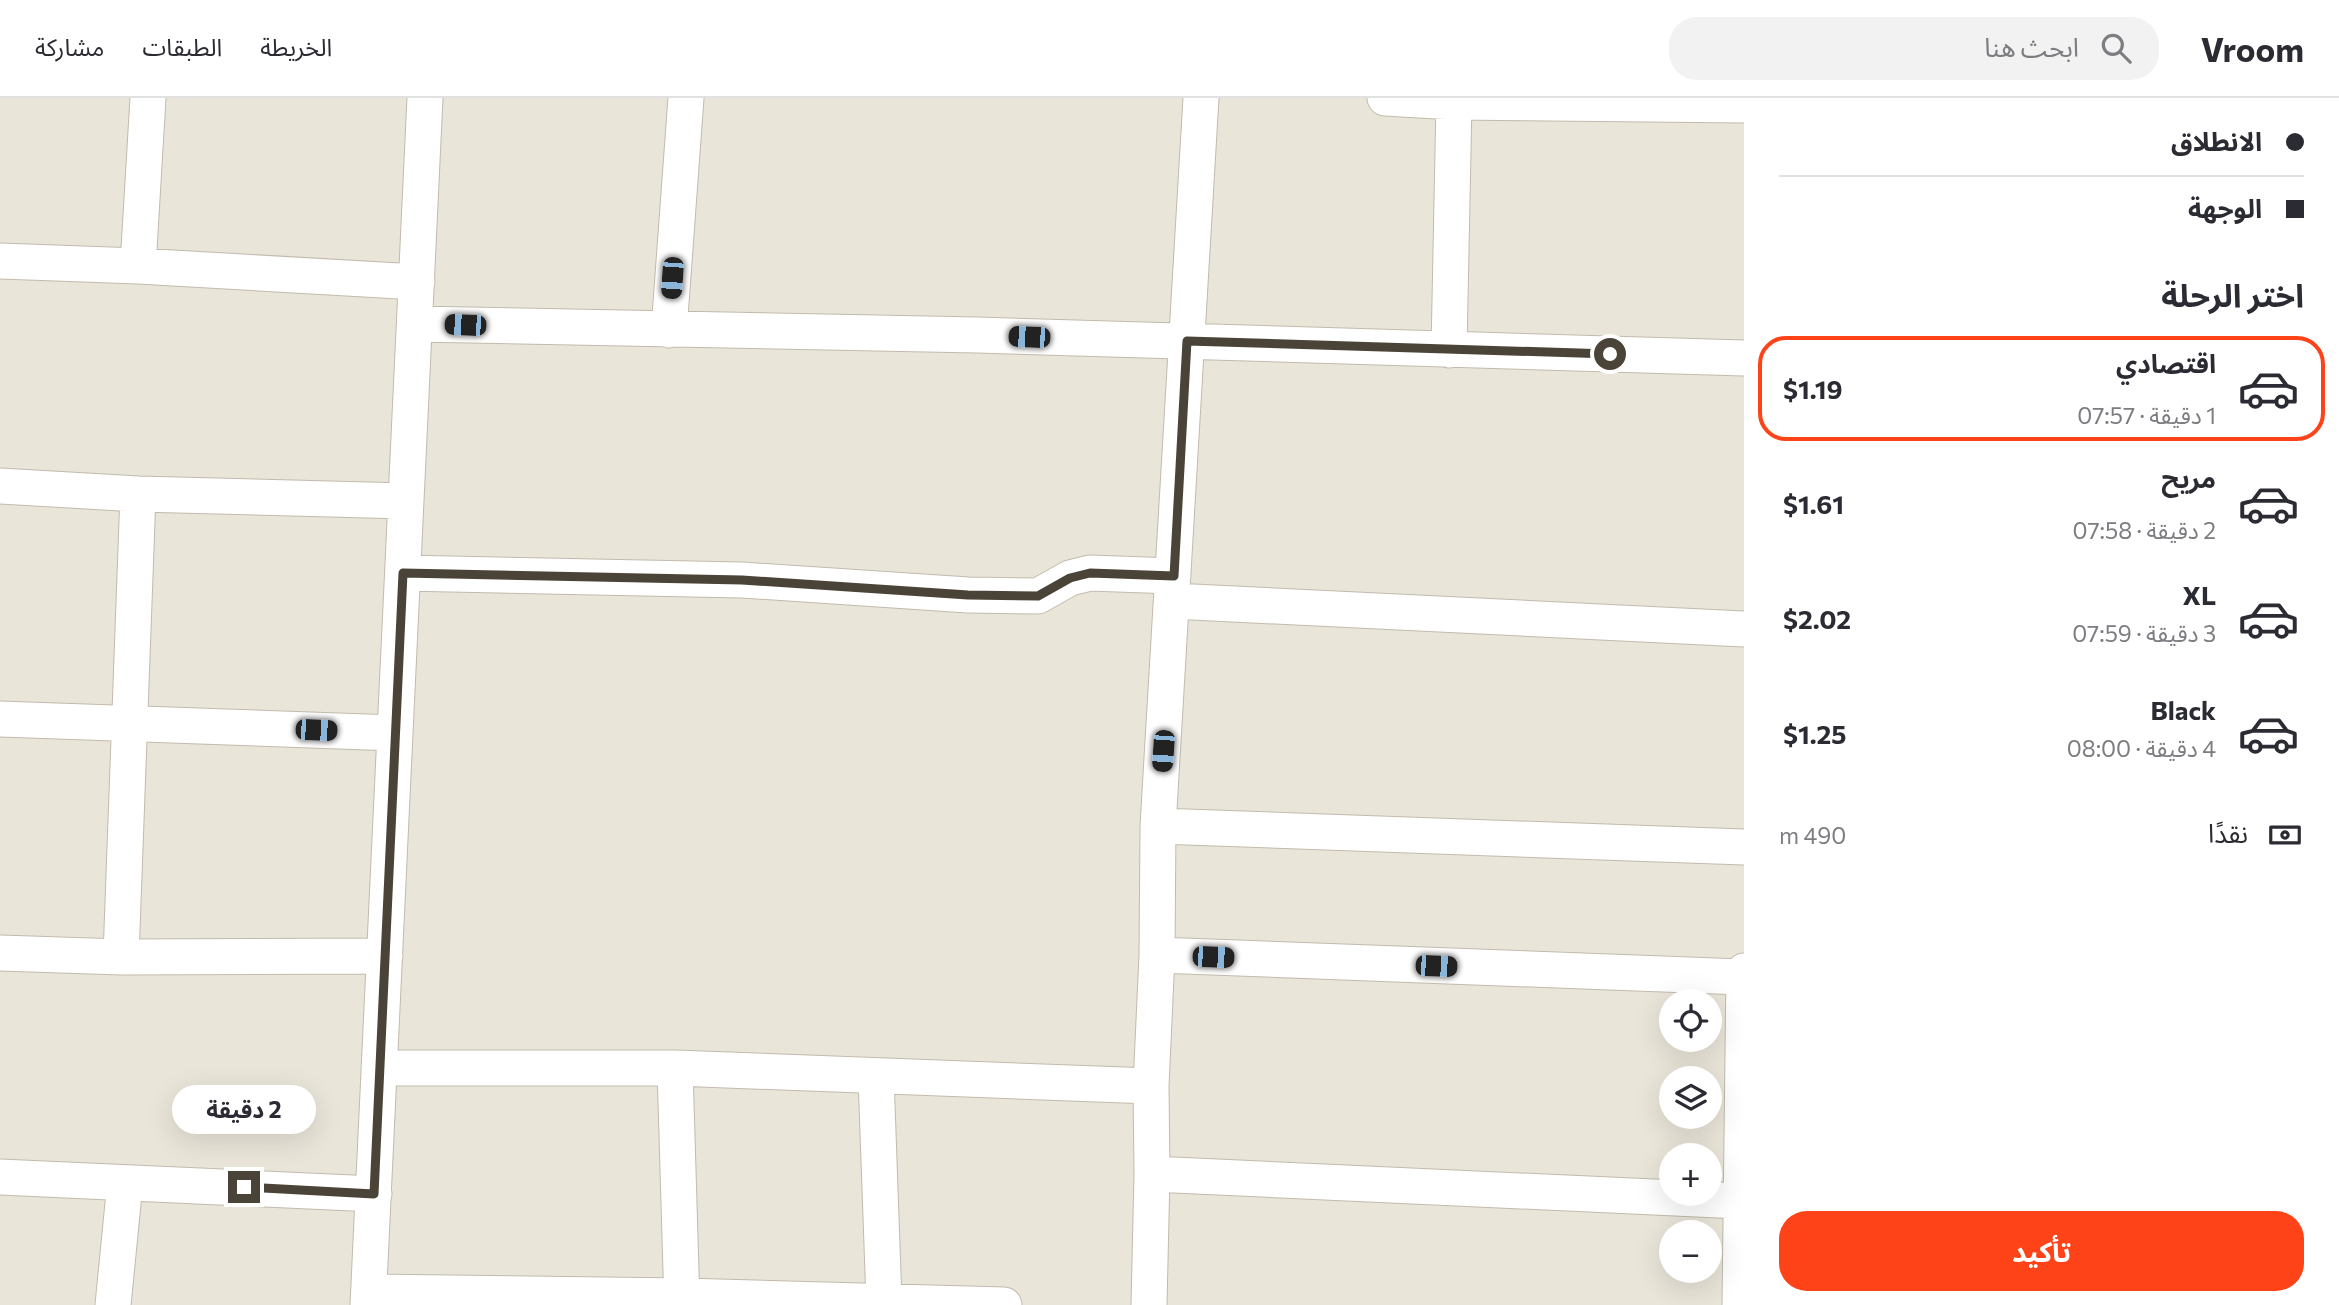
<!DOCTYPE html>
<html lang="ar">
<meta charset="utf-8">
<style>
body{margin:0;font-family:Commissioner,"Noto Sans Arabic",sans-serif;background:#f2f2f3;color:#2b2b33;direction:rtl;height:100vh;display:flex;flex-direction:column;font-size:26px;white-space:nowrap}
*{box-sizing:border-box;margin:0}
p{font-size:23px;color:#7c7c81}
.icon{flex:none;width:38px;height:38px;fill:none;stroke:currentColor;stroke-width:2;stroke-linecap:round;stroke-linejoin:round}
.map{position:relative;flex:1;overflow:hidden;direction:ltr}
.details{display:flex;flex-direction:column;background:#fff;width:595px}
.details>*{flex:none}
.hud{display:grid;align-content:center;height:154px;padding:0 35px;background:#fff}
.buttons{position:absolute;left:1659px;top:891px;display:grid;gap:14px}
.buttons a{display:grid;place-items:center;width:63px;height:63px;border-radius:50%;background:#fff;box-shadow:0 7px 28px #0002;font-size:35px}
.end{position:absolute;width:32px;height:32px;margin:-16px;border:9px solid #4a4438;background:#fff;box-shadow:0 0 0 4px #fff}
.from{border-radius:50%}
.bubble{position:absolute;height:49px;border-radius:24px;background:#fff;box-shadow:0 7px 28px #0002;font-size:23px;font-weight:700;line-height:49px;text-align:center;direction:rtl}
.car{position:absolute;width:21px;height:42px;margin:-21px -10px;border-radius:9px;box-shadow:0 0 5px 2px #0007;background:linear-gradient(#222 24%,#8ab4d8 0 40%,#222 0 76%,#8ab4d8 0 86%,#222 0)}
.hud b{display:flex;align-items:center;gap:24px;height:66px;font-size:26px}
.hud b+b{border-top:2px solid #e1e1e2}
.hud i{width:18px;height:18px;background:#2b2b33}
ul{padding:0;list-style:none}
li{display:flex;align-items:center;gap:21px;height:105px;margin:0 14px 10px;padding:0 21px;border:4px solid transparent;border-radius:28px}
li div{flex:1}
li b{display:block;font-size:26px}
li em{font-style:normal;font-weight:700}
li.current{border-color:#fe4319}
li>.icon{width:63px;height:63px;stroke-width:1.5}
h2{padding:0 35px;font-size:32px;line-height:84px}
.pay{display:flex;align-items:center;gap:18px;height:77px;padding:0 35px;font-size:26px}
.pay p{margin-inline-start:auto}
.action{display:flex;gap:14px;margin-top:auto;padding:14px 35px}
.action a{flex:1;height:80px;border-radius:28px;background:#fe4319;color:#fff;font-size:28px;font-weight:700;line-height:80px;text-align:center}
header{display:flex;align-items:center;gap:42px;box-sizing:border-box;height:98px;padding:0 35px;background:#fff;border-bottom:2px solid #e1e1e2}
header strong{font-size:33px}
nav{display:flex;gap:38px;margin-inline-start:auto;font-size:24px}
.search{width:490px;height:63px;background:#f2f2f3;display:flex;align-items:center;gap:18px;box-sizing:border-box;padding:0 24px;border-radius:28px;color:#7c7c81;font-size:26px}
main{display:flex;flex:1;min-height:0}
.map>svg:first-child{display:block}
.residential{fill:#eae5d9;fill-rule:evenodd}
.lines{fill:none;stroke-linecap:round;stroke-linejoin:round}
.minor-casing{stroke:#c2bbad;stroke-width:37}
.minor{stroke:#fff;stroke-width:35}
.route{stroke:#4a4438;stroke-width:9}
</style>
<header>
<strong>Vroom</strong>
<div class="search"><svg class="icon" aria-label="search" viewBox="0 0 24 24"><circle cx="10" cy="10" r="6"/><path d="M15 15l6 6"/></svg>ابحث هنا</div>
<nav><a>الخريطة</a><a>الطبقات</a><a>مشاركة</a></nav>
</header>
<main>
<section class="details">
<div class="hud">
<b><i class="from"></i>الانطلاق</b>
<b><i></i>الوجهة</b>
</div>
<h2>اختر الرحلة</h2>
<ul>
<li class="current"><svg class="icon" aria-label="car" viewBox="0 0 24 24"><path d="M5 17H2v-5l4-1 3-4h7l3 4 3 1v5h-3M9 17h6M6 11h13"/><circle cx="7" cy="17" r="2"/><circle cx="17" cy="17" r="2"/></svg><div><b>اقتصادي</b><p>1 دقيقة · 07:57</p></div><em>$1.19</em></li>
<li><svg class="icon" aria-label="car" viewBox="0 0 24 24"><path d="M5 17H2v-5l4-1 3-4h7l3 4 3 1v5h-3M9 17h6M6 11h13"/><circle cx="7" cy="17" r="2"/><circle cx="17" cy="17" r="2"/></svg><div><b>مريح</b><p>2 دقيقة · 07:58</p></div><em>$1.61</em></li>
<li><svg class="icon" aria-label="car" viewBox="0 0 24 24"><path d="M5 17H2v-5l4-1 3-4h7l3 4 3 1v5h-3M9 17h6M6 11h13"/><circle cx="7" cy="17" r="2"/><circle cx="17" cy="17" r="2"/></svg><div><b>XL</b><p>3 دقيقة · 07:59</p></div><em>$2.02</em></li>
<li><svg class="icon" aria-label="car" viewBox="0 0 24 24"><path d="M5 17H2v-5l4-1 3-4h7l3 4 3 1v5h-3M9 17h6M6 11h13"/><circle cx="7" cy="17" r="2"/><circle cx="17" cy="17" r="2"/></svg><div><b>Black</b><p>4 دقيقة · 08:00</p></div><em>$1.25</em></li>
</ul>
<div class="pay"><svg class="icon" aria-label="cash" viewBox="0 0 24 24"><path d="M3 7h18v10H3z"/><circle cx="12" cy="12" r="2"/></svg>نقدًا<p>490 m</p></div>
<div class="action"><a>تأكيد</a></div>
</section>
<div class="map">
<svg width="1744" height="1207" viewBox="0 0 1744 1207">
<rect width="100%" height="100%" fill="#f6f3eb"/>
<path class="residential" d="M0,0h1744v1207h-1744zM1671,903h39v39h-39zM1671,980h39v38h-39zM1671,1057h39v39h-39zM1671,1134h39v38h-39z"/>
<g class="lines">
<g class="minor-casing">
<path id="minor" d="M1385,0l69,4 290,3
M0,163l138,5 279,16
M138,168l10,-168
M415,226l562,11 767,23
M669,232l17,-232
M1449,252l5,-248
M0,388l138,8 268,7
M403,475l339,7 226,15 70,1 32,-18 20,-5 83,3
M1172,503l572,28
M0,621l395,14
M1158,728l586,21
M0,855l121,4 264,-1
M1157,857l585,22
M121,859l17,-463
M379,970h296l476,18
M675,970l7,237
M876,978l8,225
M1152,1076l588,27
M0,1079l374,17
M369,1194l314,4 321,9
M113,1207l12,-122
M368,1207l57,-1207
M1149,1207l3,-131 -1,-88 6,-131 1,-129 43,-728
M1740,1207l4,-334"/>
</g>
<use href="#minor" class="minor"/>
</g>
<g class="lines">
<path class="route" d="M244,1089l130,7 29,-621 339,7 226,15 70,1 32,-18 20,-5 84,3 13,-235 423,13"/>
</g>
</svg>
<div class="buttons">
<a><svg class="icon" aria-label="locate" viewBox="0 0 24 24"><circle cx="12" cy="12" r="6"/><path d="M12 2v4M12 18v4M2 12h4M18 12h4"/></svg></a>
<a><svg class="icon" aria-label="layers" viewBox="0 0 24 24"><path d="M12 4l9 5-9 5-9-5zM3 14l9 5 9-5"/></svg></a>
<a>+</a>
<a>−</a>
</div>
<i class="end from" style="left:1610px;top:256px"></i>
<i class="end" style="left:244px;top:1089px"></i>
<div class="bubble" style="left:172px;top:987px;width:144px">2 دقيقة</div>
<i class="car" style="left:672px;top:180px;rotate:184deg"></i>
<i class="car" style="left:465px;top:227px;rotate:272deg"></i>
<i class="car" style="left:1029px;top:239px;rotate:272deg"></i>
<i class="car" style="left:316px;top:632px;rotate:92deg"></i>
<i class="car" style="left:1163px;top:653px;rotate:184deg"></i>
<i class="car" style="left:1213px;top:859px;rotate:92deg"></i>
<i class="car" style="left:1436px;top:868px;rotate:92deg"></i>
</div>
</main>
